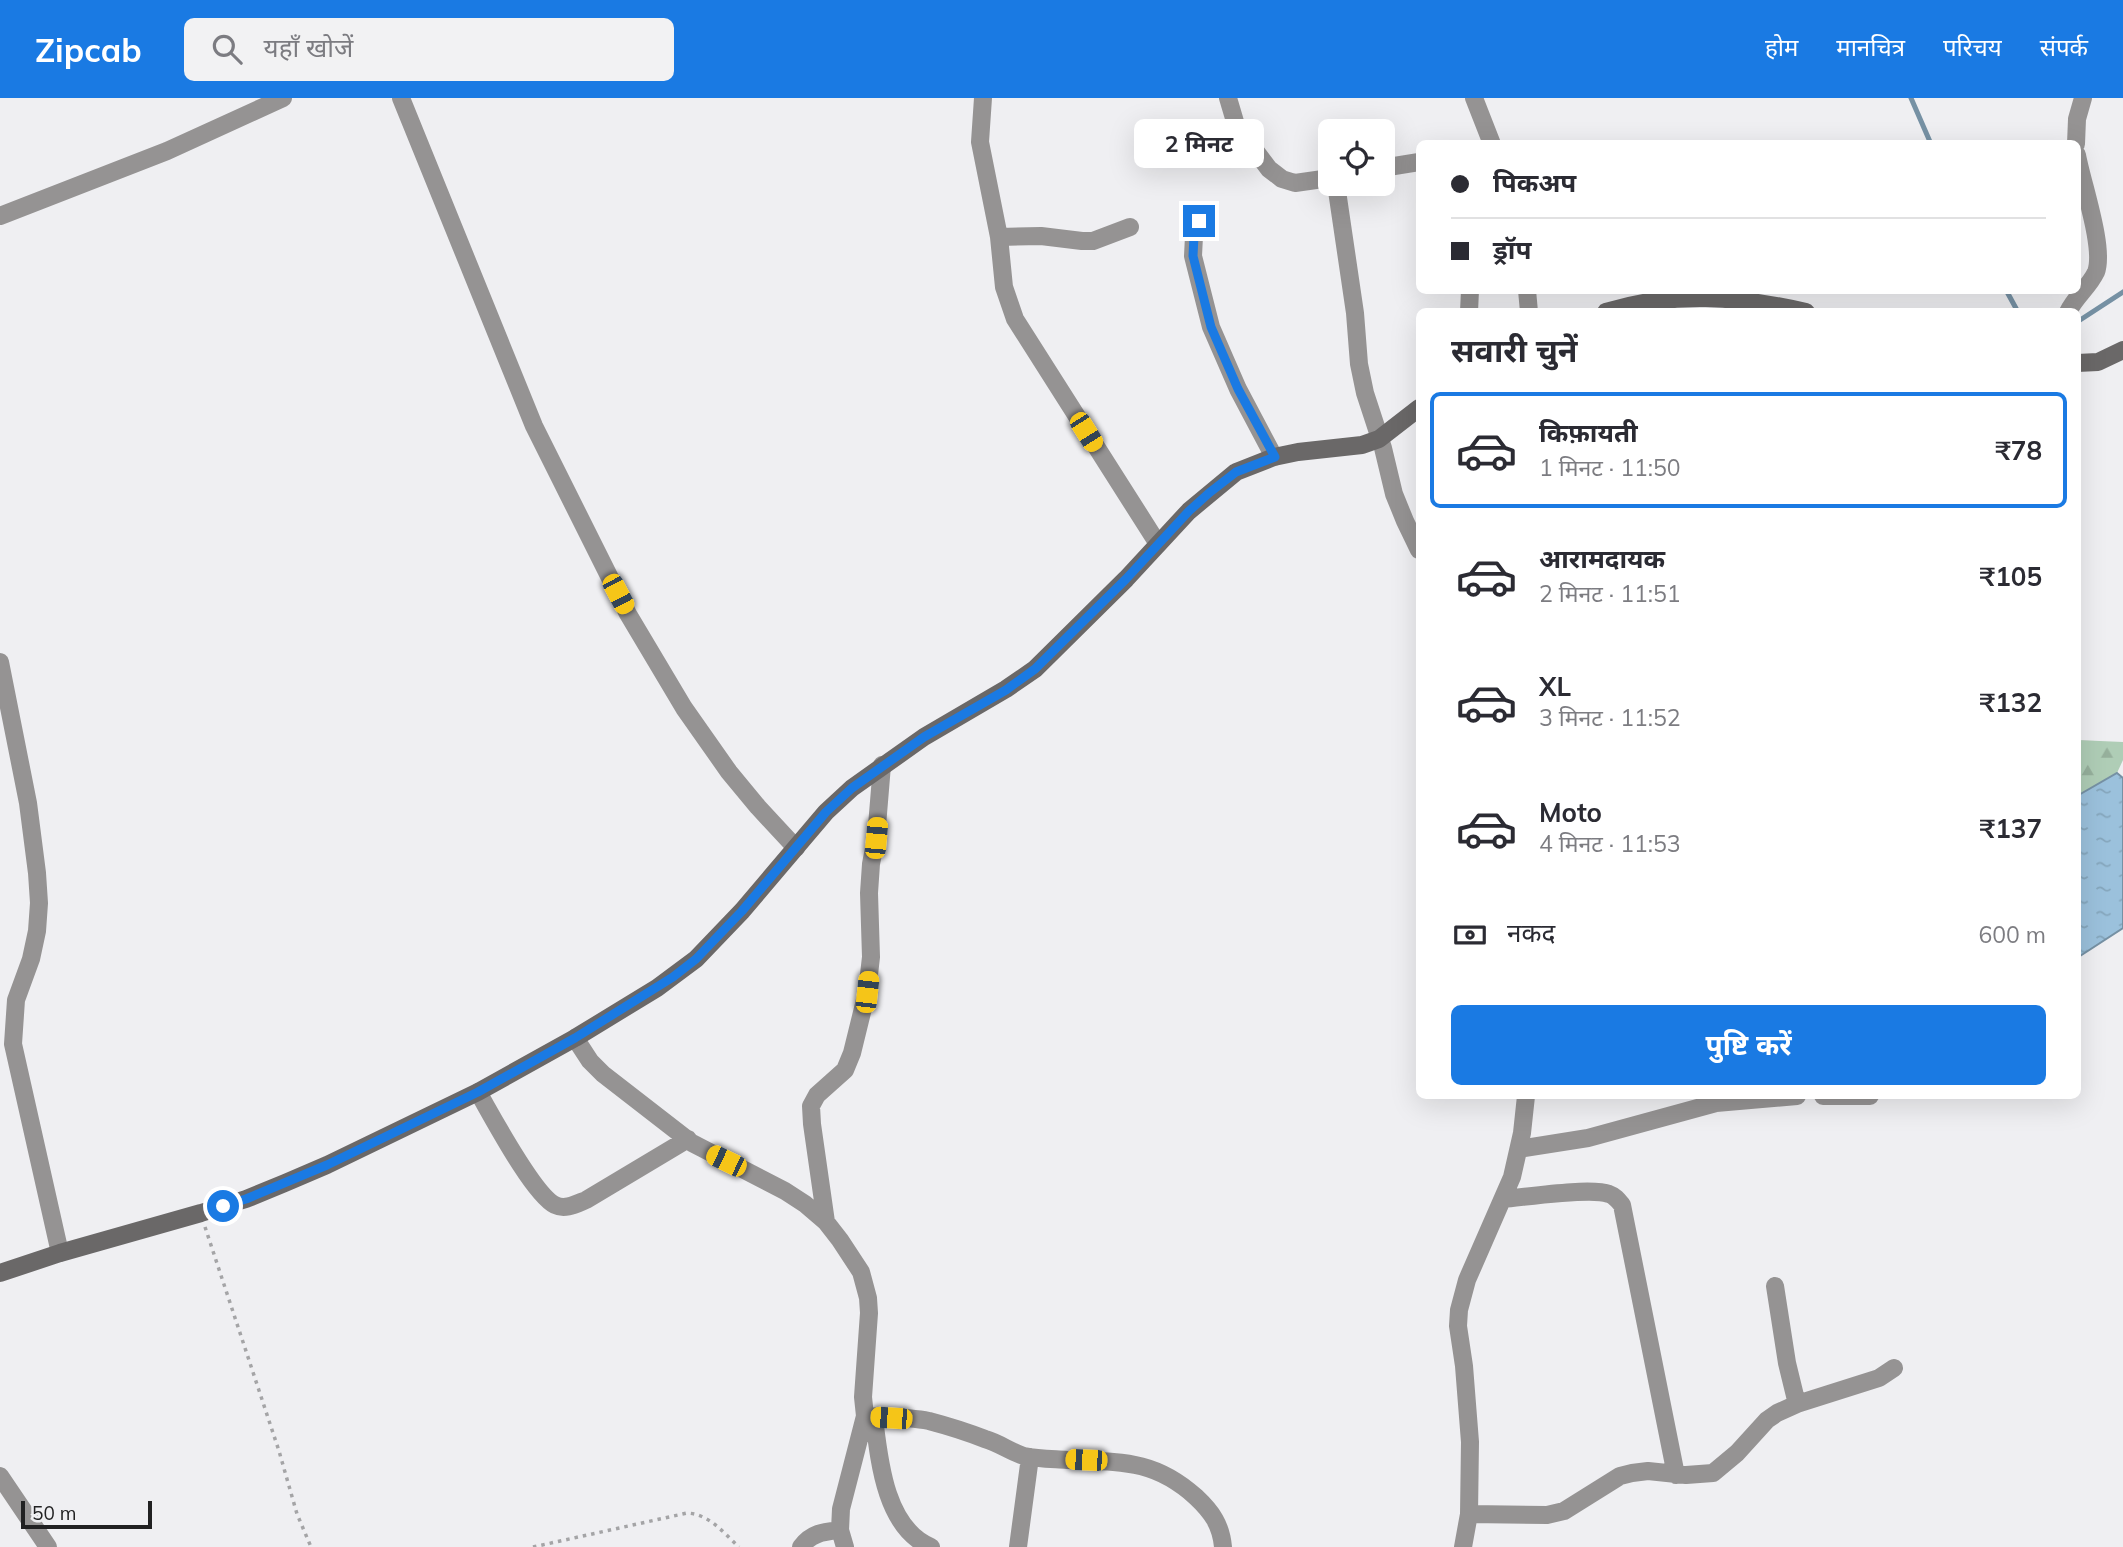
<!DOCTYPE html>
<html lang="hi">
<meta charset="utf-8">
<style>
body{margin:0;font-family:Mulish,"Noto Sans Devanagari",sans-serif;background:#f2f2f3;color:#2b2b33;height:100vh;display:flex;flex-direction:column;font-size:26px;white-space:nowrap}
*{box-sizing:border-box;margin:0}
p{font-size:23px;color:#7c7c81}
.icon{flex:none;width:38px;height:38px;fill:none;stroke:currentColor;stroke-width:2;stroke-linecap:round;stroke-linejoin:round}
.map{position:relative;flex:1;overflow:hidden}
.side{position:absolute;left:1416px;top:210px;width:665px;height:791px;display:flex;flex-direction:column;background:#fff;border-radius:10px;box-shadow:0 7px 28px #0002}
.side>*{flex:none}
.guide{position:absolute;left:1416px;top:42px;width:665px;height:154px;border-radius:10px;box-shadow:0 7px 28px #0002;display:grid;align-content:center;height:154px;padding:0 35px;background:#fff}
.tools{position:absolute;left:1318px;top:21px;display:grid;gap:14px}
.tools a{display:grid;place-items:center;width:77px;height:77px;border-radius:10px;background:#fff;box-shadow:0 7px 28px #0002;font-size:35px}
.scale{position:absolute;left:21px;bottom:18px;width:131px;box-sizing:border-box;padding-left:7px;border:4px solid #212122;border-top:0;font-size:19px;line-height:24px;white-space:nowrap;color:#212122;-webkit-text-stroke:5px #efeff2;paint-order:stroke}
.end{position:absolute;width:32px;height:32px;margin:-16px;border:9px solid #1a7ae3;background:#fff;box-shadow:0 0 0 4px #fff}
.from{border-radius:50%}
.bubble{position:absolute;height:49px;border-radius:10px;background:#fff;box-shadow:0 7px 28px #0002;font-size:23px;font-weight:700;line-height:49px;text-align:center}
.car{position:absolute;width:21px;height:42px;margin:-21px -10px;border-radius:9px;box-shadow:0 0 5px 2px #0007;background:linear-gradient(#f5c518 24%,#345 0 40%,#f5c518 0 76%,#345 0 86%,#f5c518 0)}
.guide b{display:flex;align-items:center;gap:24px;height:66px;font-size:26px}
.guide b+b{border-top:2px solid #e1e1e2}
.guide i{width:18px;height:18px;background:#2b2b33}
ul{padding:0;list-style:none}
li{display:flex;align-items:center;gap:21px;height:116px;margin:0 14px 10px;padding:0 21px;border:4px solid transparent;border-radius:10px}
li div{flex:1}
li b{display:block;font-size:26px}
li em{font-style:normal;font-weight:700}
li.on{border-color:#1a7ae3}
li>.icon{width:63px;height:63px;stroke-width:1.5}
h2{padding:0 35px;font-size:32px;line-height:84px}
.pay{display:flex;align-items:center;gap:18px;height:77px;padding:0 35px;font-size:26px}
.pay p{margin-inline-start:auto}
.action{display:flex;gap:14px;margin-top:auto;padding:14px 35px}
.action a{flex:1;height:80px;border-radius:10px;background:#1a7ae3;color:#fff;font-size:28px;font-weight:700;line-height:80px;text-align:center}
header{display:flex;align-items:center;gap:42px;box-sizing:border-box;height:98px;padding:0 35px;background:#1a7ae3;color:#fff}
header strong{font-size:33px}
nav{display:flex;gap:38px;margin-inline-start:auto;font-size:24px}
.search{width:490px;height:63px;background:#f2f2f3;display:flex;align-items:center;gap:18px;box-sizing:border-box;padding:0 24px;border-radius:10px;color:#7c7c81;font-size:26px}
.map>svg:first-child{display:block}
.forest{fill:url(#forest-firs)}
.water{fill:url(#water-ripples);stroke:#7691a4;stroke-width:2}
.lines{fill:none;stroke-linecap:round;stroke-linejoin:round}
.stream{stroke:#7691a4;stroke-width:5}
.path{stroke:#a4a4a6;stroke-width:3.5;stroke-dasharray:3.5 5;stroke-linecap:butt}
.street{stroke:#959393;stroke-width:18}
.secondary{stroke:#6a6868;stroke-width:18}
.route{stroke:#1a7ae3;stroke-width:9}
</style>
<header>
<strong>Zipcab</strong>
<div class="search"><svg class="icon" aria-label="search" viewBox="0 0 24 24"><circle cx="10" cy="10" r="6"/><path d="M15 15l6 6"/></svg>यहाँ खोजें</div>
<nav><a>होम</a><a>मानचित्र</a><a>परिचय</a><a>संपर्क</a></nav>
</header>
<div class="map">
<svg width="2123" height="1449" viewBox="0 0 2123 1449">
<defs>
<pattern id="forest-firs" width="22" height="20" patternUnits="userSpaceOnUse" patternTransform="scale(1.75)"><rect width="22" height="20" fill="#afcdb6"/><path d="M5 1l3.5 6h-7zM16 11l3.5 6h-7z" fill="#96b09c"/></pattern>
<pattern id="water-ripples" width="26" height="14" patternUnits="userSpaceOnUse" patternTransform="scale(1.75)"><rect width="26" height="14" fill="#9bc1dc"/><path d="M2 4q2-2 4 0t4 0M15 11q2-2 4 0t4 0" fill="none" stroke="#85a6bc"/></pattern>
</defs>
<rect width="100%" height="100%" fill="#efeff2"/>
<path class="forest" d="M2077,642l46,2v18l-6,13 -40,23z"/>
<path class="water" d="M2117,675l6,5v150l-46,30v-162z"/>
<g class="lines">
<path class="stream" d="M1911,0l20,46
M2006,192l12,22
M2077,224l46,-30"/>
<path class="path" d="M205,1129l74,224 18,63 14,33
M533,1449l154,-34c22,1 37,20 52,34"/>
<path class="street" d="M401,0l133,328 94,188 56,94 45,64 29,35 38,41
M983,0l-3,44 19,95 5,50 11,32 143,225
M1228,0l8,27 33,44 13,10 13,4 35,-5
M1474,0l18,46
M2076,46l1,-25 6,-21
M1382,70l37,-6
M1336,86l19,129 4,51 6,29 18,55 11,46 11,27 14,29
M0,118l167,-65 116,-53
M1199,123l-5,15 -1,20 18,71 27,62 36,68
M999,139l42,-1 41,5h11l37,-14
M1527,192l2,22
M1469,214l1,-22
M2068,214c7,-15 21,-25 28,-40 9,-24 -14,-89 -19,-117
M0,564l28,141 9,70 2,30 -2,28 -6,28 -15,41 -3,44 47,209
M575,940l15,23 13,13 89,69 93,48 20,13 21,18 14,18 21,32 7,26 1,15 -6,84 2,19 -24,93 -1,21 5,17
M478,994c14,24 55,102 77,113 10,5 21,-1 31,-5l102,-61
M1823,998h47
M1519,1051l69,-11 128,-35 81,-7
M1503,1101c23,-2 88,-12 106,-5 6,2 9,6 13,11l54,270
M826,1124l-14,-98 -1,-18 6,-11 28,-25 7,-17 15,-61 4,-35 -2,-64 2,-29 5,-26 6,-73
M1775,1188l12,77 10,41
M865,1318c21,1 44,1 64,5 19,5 38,11 56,18 14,4 26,13 39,17 14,3 29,3 43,4 53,2 87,-1 129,37 16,15 25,28 27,50
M874,1319c5,43 11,111 57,130
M0,1378l48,71
M1469,1416l78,1 17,-4 56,-35 12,-3 16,-2 38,4 27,-2 24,-20 30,-33 10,-7 20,-9 82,-26 15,-10
M801,1449c10,-14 22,-15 39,-17
M1018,1449l12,-90
M1463,1449l6,-33 1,-72 -6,-76 -6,-40 1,-16 8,-30 45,-103 10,-44 4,-37"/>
<path class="secondary" d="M1606,214c71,-21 129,-16 200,0
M2077,265l21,-1 25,-12
M0,1175l60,-20 141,-40 45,-14 39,-16 42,-18 151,-73 97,-54 82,-50 39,-29 46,-48 84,-99 26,-24 72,-51 82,-48 29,-20 91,-90 63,-68 47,-39 38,-15 24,-5 64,-7 17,-6 40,-31"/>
</g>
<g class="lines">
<path class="route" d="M223,1108l23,-7 81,-34 151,-73 97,-54 98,-61 23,-18 46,-48 84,-99 26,-24 72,-51 82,-47 29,-21 91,-90 63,-68 20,-18 27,-21 39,-15 -37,-68 -27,-62 -18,-71 1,-20 5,-15"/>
</g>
</svg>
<div class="tools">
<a><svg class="icon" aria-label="locate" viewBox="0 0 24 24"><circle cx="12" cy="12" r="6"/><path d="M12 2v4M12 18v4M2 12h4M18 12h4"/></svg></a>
</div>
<div class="scale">50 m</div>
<i class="end from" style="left:223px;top:1108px"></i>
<i class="end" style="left:1199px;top:123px"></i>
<div class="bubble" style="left:1134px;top:21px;width:130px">2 मिनट</div>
<i class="car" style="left:1086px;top:334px;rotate:148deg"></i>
<i class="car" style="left:618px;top:496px;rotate:152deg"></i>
<i class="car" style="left:876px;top:740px;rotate:5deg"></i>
<i class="car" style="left:867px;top:894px;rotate:6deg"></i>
<i class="car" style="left:726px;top:1063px;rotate:296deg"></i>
<i class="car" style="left:891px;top:1320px;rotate:274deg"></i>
<i class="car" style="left:1086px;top:1362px;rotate:272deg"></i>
<div class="guide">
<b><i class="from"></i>पिकअप</b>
<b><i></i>ड्रॉप</b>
</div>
<section class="side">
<h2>सवारी चुनें</h2>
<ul>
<li class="on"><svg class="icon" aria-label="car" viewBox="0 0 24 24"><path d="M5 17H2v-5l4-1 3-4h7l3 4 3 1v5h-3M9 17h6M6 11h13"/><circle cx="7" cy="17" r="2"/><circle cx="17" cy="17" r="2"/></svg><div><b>किफ़ायती</b><p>1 मिनट · 11:50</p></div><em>₹78</em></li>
<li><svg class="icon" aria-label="car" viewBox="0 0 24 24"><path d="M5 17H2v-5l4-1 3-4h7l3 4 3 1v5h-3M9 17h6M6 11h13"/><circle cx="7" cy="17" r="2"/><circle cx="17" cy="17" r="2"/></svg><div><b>आरामदायक</b><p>2 मिनट · 11:51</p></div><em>₹105</em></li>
<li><svg class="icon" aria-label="car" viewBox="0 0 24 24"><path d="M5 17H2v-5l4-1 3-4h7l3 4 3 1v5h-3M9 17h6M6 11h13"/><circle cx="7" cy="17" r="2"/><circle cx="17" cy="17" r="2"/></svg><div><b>XL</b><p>3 मिनट · 11:52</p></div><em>₹132</em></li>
<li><svg class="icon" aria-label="car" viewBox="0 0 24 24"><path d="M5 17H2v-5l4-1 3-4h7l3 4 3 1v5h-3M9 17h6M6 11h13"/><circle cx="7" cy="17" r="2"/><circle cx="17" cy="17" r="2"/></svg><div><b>Moto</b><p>4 मिनट · 11:53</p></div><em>₹137</em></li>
</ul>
<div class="pay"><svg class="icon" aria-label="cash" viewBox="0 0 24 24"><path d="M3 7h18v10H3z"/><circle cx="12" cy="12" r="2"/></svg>नकद<p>600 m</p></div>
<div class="action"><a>पुष्टि करें</a></div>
</section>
</div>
